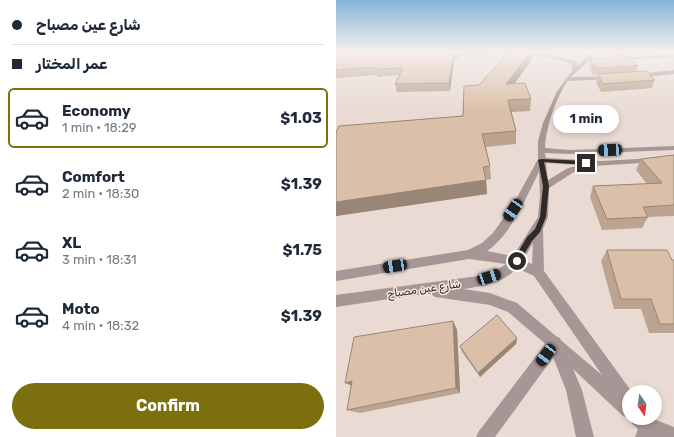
<!DOCTYPE html>
<meta charset="utf-8">
<style>
body{margin:0;font-family:Rubik,"Noto Naskh Arabic",sans-serif;background:#f6f6f7;color:#1f2937;height:100vh;display:flex;flex-direction:column;font-size:15px;white-space:nowrap}
*{box-sizing:border-box;margin:0}
p{font-size:13px;color:#747a83}
.icon{flex:none;width:22px;height:22px;fill:none;stroke:currentColor;stroke-width:2;stroke-linecap:round;stroke-linejoin:round}
.map{position:relative;flex:1;overflow:hidden}
.details{display:flex;flex-direction:column;background:#fff;width:336px}
.details>*{flex:none}
.hud{display:grid;align-content:center;height:88px;padding:0 12px;background:#fff}
.needle{width:26px;rotate:167deg}
.controls{position:absolute;left:286px;top:385px;display:grid;gap:8px}
.controls a{display:grid;place-items:center;width:40px;height:40px;border-radius:50%;background:#fff;box-shadow:0 2px 6px #0003;font-size:20px}
.end{position:absolute;width:18px;height:18px;margin:-9px;border:5px solid #2f2a27;background:#fff;box-shadow:0 0 0 2px #fff}
.from{border-radius:50%}
.bubble{position:absolute;height:28px;border-radius:14px;background:#fff;box-shadow:0 2px 6px #0003;font-size:13px;font-weight:700;line-height:28px;text-align:center}
.car{position:absolute;width:12px;height:24px;margin:-12px -6px;border-radius:5px;box-shadow:0 0 3px 1px #0007;background:linear-gradient(#222 24%,#8ab4d8 0 40%,#222 0 76%,#8ab4d8 0 86%,#222 0)}
.hud b{display:flex;align-items:center;gap:14px;height:38px;font-size:15px}
.hud b+b{border-top:1px solid #e0e1e3}
.hud i{width:10px;height:10px;background:#1f2937}
ul{padding:0;list-style:none}
li{display:flex;align-items:center;gap:12px;height:60px;margin:0 8px 6px;padding:0 4px;border:2px solid transparent;border-radius:6px}
li div{flex:1}
li b{display:block;font-size:15px}
li em{font-style:normal;font-weight:700}
li.on{border-color:#7b6f0e}
li>.icon{width:36px;height:36px;stroke-width:1.5}
.action{display:flex;gap:8px;margin-top:auto;padding:8px 12px}
.action a{flex:1;height:46px;border-radius:24px;background:#7b6f0e;color:#fff;font-size:16px;font-weight:700;line-height:46px;text-align:center}
main{display:flex;flex:1;min-height:0}
.map>svg:first-child{display:block}
.lines{fill:none;stroke-linecap:round;stroke-linejoin:round}
.lane{fill:#a79696;fill-rule:evenodd}
.street{fill:#a79696;fill-rule:evenodd}
.wall{fill:#bca490}
.shaded-wall{fill:#998676}
.building{fill:#dbbfa8;stroke:#998676}
.route{fill:#2f2a27}
.labels{text-anchor:middle;dominant-baseline:central;stroke-width:3;stroke-linejoin:round;paint-order:stroke}
.street-label{font-size:11px;fill:#2f2a27;stroke:#f6e8e1}
</style>
<main>
<section class="details">
<div class="hud">
<b><i class="from"></i>شارع عين مصباح</b>
<b><i></i>عمر المختار</b>
</div>
<ul>
<li class="on"><svg class="icon" aria-label="car" viewBox="0 0 24 24"><path d="M5 17H2v-5l4-1 3-4h7l3 4 3 1v5h-3M9 17h6M6 11h13"/><circle cx="7" cy="17" r="2"/><circle cx="17" cy="17" r="2"/></svg><div><b>Economy</b><p>1 min · 18:29</p></div><em>$1.03</em></li>
<li><svg class="icon" aria-label="car" viewBox="0 0 24 24"><path d="M5 17H2v-5l4-1 3-4h7l3 4 3 1v5h-3M9 17h6M6 11h13"/><circle cx="7" cy="17" r="2"/><circle cx="17" cy="17" r="2"/></svg><div><b>Comfort</b><p>2 min · 18:30</p></div><em>$1.39</em></li>
<li><svg class="icon" aria-label="car" viewBox="0 0 24 24"><path d="M5 17H2v-5l4-1 3-4h7l3 4 3 1v5h-3M9 17h6M6 11h13"/><circle cx="7" cy="17" r="2"/><circle cx="17" cy="17" r="2"/></svg><div><b>XL</b><p>3 min · 18:31</p></div><em>$1.75</em></li>
<li><svg class="icon" aria-label="car" viewBox="0 0 24 24"><path d="M5 17H2v-5l4-1 3-4h7l3 4 3 1v5h-3M9 17h6M6 11h13"/><circle cx="7" cy="17" r="2"/><circle cx="17" cy="17" r="2"/></svg><div><b>Moto</b><p>4 min · 18:32</p></div><em>$1.39</em></li>
</ul>
<div class="action"><a>Confirm</a></div>
</section>
<div class="map">
<svg width="338" height="437" viewBox="0 0 338 437">
<rect width="100%" height="100%" fill="#e9dbd4"/>
<g class="lines">
<path class="lane" d="M338,70v4l-37,4 -3,-2 3,-2z
M275,76l3,2 -1,1 -44,2 -3,-2 3,-2z
M219,336l5,2 2,5 -2,5 -65,89h-19l3,-6 71,-93z"/>
<path class="street" d="M228,51h12l-21,4 -2,-1z
M258,51h4c-7,9 -16,16 -24,23 -16,15 -28,52 -29,74l26,2 103,-4v4l-103,4 -26,-1 1,5 55,3 73,-4v4l-81,5 -1,2 -18,4 -25,16 -1,29 -5,12 1,42 88,121h-3v26l-6,-2 -50,-47 9,21 12,47h-18l-10,-47 -17,-43 -41,-35 -18,-7 -55,-8 -5,-4 -94,14v-12l142,-19 15,-4 13,-8 -37,-5 -133,22v-10l132,-21 14,-7 11,-10 21,-30 24,-44v-18l5,-18 14,-32 15,-20v-7c-33,-14 -90,-9 -126,-9l-2,-2c12,-2 25,-1 38,-1 31,0 65,-2 95,10v4zM210,163l35,2 -13,3 -20,12zM203,172l1,23 -2,22 -25,39 -26,-5c24,-16 39,-54 52,-79zM197,243l-1,21 -9,-4zM181,268l17,8 68,99 -85,-72 -27,-10 -27,-4c19,-3 41,-6 54,-21z
M267,51h8l15,4v2l48,-2v2l-59,3 -2,-2 10,-1z
M294,418h21l23,9v10h-39l3,-8 -6,-5z"/>
</g>
<path class="wall" d="M0,51h126v1h-2v5l-6,4 -4,30 -53,1 -2,-8 4,-9 -22,2v-2l-41,3z
M174,51h28l-2,2h-3v5l-18,25 16,16 -1,12 -19,1 5,19v13l-30,3 4,19 1,13 -5,1 1,14 -151,22v-84l127,-16 16,-31z
M254,59l48,7 -2,6 19,8 -3,8 -51,4 -5,-10 2,-8 -5,1 -4,-10z
M338,155v61h-1l-25,1 -6,11 -40,2 -12,-33 3,-11 54,-2 -11,-14 5,-11z
M271,250l67,10v73h-25l-8,-24h-27l-13,-48z
M117,321l4,9 3,63 -100,20 -13,-3 4,-24z
M181,338l-1,6 -36,33 -18,-25 -2,-6z"/>
<path class="shaded-wall" d="M121,51h3v6l-6,4 -4,30 -1,-8 4,-29z
M195,51h2v7l-27,37v-11z
M150,180l1,14 -151,22v-14z
M117,321l4,9 3,63 -4,-5z
M181,338l-1,6 -36,33 -2,-4z
M16,381l6,7 -13,-5z"/>
<path class="building" d="M0,51h121l-4,3 -4,29 -54,1 8,-16 -28,1v-2l-39,3z
M174,51h21l-25,33 19,-1 6,16 -23,1 8,31 -34,3 8,32 -7,1 3,13 -150,22v-70l3,-6 124,-10 1,-30 15,-1z
M292,57l10,9 -43,2 -5,-9z
M310,71l9,9 -52,4 -5,-10z
M338,155v50l-31,2 5,10 -41,2 -14,-33 69,-3 -21,-24z
M271,250h60l5,10h2v64h-14l-9,-25h-30z
M161,315l20,23 -39,35 -18,-27z
M117,321l3,67 -109,22 5,-29 -7,2 9,-46z"/>
<linearGradient id="sky" x2="0" y2="1"><stop stop-color="#84b5d8"/><stop offset="0.46" stop-color="#f5efec"/><stop offset="1" stop-color="#f5efec" stop-opacity="0"/></linearGradient>
<rect width="338" height="112" fill="url(#sky)"/>
<path class="route" d="M205,159l45,2 3,2 -3,2 -42,-3 5,24 -3,31 -6,15 -8,9 -13,22 -2,1 -4,-3 1,-2 13,-22 8,-8 5,-12 3,-31 -5,-26z"/>
<g class="labels">
<g class="street-label">
<text transform="translate(88 289) rotate(-8)">شارع عين مصباح</text>
</g>
</g>
</svg>
<div class="controls">
<a><svg class="needle" viewBox="-14 -14 28 28"><path d="M0-13l5 13h-10z" fill="#e53935"/><path d="M0 13l5-13h-10z" fill="#747a83"/></svg></a>
</div>
<i class="end from" style="left:181px;top:261px"></i>
<i class="end" style="left:250px;top:163px"></i>
<div class="bubble" style="left:217px;top:105px;width:66px">1 min</div>
<i class="car" style="left:274px;top:150px;rotate:267deg"></i>
<i class="car" style="left:177px;top:210px;rotate:214deg"></i>
<i class="car" style="left:59px;top:266px;rotate:261deg"></i>
<i class="car" style="left:153px;top:277px;rotate:72deg"></i>
<i class="car" style="left:210px;top:355px;rotate:217deg"></i>
</div>
</main>
